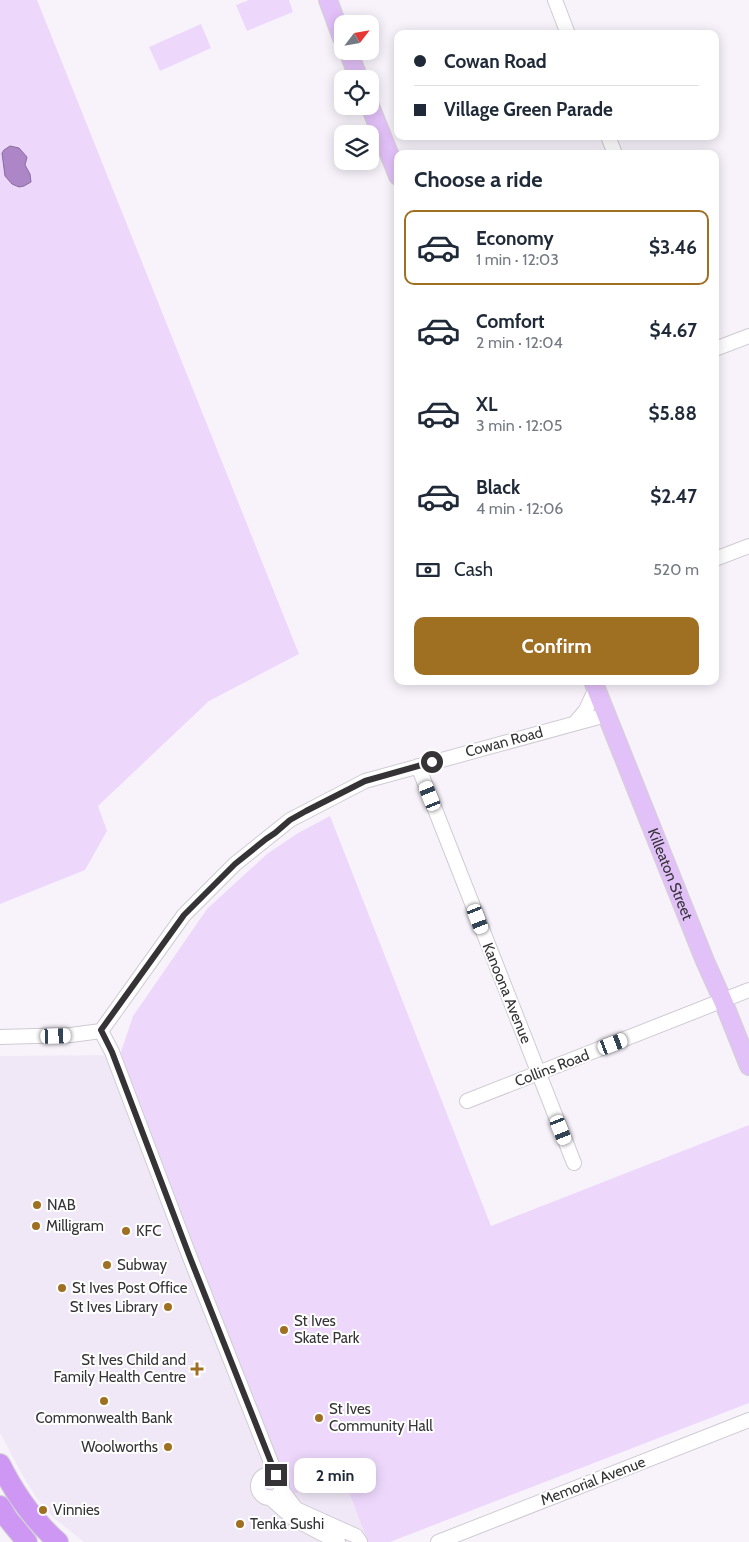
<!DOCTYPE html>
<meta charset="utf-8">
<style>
body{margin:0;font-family:Cabin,sans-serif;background:#f6f6f7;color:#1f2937;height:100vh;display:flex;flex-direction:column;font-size:19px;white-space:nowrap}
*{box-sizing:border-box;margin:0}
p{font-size:16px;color:#747a83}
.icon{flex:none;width:28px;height:28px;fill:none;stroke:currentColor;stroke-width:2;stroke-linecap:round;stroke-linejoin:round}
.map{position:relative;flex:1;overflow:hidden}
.drawer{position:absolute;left:394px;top:150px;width:325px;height:535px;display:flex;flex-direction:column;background:#fff;border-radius:10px;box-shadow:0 2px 12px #0003}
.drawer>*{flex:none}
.guide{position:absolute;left:394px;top:30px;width:325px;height:110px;border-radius:10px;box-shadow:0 2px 12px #0003;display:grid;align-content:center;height:110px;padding:0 20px;background:#fff}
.needle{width:32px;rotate:59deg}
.fabs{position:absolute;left:334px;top:15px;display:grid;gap:10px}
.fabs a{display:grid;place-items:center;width:45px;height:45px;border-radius:10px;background:#fff;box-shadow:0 2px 12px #0003;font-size:25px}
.end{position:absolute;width:22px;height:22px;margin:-11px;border:6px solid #353336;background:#fff;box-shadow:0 0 0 2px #fff}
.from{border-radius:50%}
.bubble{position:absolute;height:35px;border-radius:10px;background:#fff;box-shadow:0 2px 12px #0003;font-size:16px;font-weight:700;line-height:35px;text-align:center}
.car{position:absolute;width:15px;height:30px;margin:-15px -8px;border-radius:6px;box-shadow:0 0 4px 1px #0007;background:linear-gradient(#fff 24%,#345 0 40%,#fff 0 76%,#345 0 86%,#fff 0)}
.guide b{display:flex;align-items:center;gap:18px;height:48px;font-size:19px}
.guide b+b{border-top:1px solid #e0e1e3}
.guide i{width:12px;height:12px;background:#1f2937}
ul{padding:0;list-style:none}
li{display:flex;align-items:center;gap:15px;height:75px;margin:0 10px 8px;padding:0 10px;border:2px solid transparent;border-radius:10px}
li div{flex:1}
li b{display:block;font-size:19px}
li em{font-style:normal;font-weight:700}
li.current{border-color:#9f6f22}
li>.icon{width:45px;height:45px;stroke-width:1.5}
h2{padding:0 20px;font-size:22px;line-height:60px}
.pay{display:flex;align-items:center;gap:12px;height:55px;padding:0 20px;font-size:19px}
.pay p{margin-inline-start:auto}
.primary-button{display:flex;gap:10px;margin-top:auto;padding:10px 20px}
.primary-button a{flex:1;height:58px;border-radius:10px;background:#9f6f22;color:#fff;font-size:20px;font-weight:700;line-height:58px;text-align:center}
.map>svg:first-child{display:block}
.built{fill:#f0e8f7}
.green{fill:#edd8fc}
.water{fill:#ac86c7;stroke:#886d9c}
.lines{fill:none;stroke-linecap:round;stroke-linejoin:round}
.minor-casing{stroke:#d0cbd3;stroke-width:16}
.major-casing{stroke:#d3d2d3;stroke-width:20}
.highway-casing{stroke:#d3d2d3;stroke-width:22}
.minor{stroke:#fff;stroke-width:14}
.major{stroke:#e2c1f8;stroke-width:18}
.highway{stroke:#ce97f4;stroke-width:20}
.route{stroke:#353336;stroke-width:6}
.poi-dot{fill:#9f6f22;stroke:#fff;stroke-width:2}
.labels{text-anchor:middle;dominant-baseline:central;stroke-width:4;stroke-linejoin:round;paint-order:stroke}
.street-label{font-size:15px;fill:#353336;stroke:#fff}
.poi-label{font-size:15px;fill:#353336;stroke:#fff;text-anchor:start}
</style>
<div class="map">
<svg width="749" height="1542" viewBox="0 0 749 1542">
<rect width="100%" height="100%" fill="#f8f3fb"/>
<path class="built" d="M120,1055l170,441 52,-22 26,68h-284l-29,-23 -18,-20 -14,-23 -23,-43v-377z"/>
<path class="green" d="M0,0h37l262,654 -90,47 -111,105 9,25 -22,39 -85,34z
M249,0h40l4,12 -46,19 -11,-26z
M201,24l10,24 -51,23 -11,-24z
M330,816l161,410 258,-101v278l-359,139h-22l-26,-68 -53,22 -169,-441 13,-39 74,-107 60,-55 31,-21z"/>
<path class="water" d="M10,146l9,2 8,9 -2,8 5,9 1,8 -7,4 -5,1 -7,-3 -7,-8 -3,-23 2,-3z"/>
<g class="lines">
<g class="minor-casing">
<path id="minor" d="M555,0l13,34
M608,136l7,18
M715,349l34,-13
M715,559l34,-13
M575,723l11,-13 10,-22
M418,766l156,397
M101,1031l11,21 77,203 87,220
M0,1037l71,-2 30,-4 83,-116 51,-51 55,-44 75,-39 241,-66
M467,1101l282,-111
M258 1486a12 12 0 1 1 24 0a12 12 0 1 1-24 0Z
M281,1489l15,20 60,27 4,6
M269,1497l25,22 44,23
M438,1542l311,-122"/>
</g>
<g class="major-casing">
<g id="major">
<path d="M328,0l14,38"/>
<path d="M348,51l11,28"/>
<path d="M370,106l28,70"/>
<path id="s1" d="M593,681l112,280 18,40 26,65"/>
</g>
</g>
<g class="highway-casing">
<path id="highway" d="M0,1464c15,30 32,55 58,78
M0,1506l8,13 19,23"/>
</g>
<use href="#minor" class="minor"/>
<use href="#major" class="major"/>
<use href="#highway" class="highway"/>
</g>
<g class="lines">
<path class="route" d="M276,1475l-87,-220 -77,-203 -11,-22 83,-115 51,-51 31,-25 9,-6 15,-13 16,-9 59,-30 67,-19"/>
</g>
<g class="poi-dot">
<circle cx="37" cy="1205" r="5"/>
<circle cx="36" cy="1226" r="5"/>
<circle cx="126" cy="1231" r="5"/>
<circle cx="107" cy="1265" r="5"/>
<circle cx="62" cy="1288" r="5"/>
<circle cx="168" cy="1307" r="5"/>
<circle cx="284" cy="1330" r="5"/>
<path d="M194.5 1361.5h5v5h5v5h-5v5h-5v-5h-5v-5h5z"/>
<circle cx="104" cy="1401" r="5"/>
<circle cx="319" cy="1418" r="5"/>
<circle cx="168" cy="1447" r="5"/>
<circle cx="43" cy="1510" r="5"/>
<circle cx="240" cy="1524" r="5"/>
</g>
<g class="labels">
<g class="street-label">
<text transform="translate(504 742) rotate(-15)">Cowan Road</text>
<text stroke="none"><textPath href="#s1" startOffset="208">Killeaton Street</textPath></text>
<text transform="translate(507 993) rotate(68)">Kanoona Avenue</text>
<text transform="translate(552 1068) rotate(-21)">Collins Road</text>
<text transform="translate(593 1481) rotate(-21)">Memorial Avenue</text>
</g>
<g class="poi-label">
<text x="47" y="1205">NAB</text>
<text x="46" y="1226">Milligram</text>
<text x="136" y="1231">KFC</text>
<text x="117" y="1265">Subway</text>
<text x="72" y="1288">St Ives Post Office</text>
<text x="158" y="1307" text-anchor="end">St Ives Library</text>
<text x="294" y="1321">St Ives<tspan x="294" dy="17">Skate Park</tspan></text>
<text x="186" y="1360" text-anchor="end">St Ives Child and<tspan x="186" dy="17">Family Health Centre</tspan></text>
<text x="329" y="1409">St Ives<tspan x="329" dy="17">Community Hall</tspan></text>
<text x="104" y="1418" text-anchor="middle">Commonwealth Bank</text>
<text x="158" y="1447" text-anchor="end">Woolworths</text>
<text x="53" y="1510">Vinnies</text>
<text x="250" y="1524">Tenka Sushi</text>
</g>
</g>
</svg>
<div class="fabs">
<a><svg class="needle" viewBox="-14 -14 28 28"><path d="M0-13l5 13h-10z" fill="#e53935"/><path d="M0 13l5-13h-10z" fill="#747a83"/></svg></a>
<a><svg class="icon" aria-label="locate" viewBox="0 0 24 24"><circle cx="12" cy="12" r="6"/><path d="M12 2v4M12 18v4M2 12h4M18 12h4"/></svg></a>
<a><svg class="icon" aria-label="layers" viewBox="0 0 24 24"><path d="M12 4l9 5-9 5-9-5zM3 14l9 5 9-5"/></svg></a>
</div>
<i class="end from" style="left:432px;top:762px"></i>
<i class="end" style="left:276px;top:1475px"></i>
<div class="bubble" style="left:294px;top:1458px;width:82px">2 min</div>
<i class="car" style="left:430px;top:796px;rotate:338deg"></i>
<i class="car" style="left:478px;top:919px;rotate:159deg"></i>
<i class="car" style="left:56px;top:1036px;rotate:88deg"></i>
<i class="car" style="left:613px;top:1044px;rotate:69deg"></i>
<i class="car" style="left:561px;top:1130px;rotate:158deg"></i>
<div class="guide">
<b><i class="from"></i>Cowan Road</b>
<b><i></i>Village Green Parade</b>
</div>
<section class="drawer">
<h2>Choose a ride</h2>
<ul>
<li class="current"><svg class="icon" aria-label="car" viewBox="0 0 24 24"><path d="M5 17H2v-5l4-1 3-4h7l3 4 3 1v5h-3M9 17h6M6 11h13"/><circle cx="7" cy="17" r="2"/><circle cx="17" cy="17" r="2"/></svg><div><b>Economy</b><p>1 min · 12:03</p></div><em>$3.46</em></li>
<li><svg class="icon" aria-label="car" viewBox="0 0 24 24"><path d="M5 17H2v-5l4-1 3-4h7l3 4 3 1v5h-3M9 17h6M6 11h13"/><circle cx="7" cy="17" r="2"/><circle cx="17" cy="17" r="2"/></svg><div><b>Comfort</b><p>2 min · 12:04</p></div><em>$4.67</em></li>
<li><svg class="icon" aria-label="car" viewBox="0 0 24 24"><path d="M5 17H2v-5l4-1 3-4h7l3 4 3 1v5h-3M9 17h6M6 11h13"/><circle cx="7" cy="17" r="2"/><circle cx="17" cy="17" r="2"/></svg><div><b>XL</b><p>3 min · 12:05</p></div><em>$5.88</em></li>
<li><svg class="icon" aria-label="car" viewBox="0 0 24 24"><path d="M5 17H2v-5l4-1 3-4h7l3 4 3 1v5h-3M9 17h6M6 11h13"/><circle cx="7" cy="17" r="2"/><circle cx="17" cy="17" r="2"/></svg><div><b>Black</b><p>4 min · 12:06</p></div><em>$2.47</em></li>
</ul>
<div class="pay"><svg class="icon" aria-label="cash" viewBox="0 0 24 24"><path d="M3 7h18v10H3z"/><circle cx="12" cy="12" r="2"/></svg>Cash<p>520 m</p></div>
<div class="primary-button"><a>Confirm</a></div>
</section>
</div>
